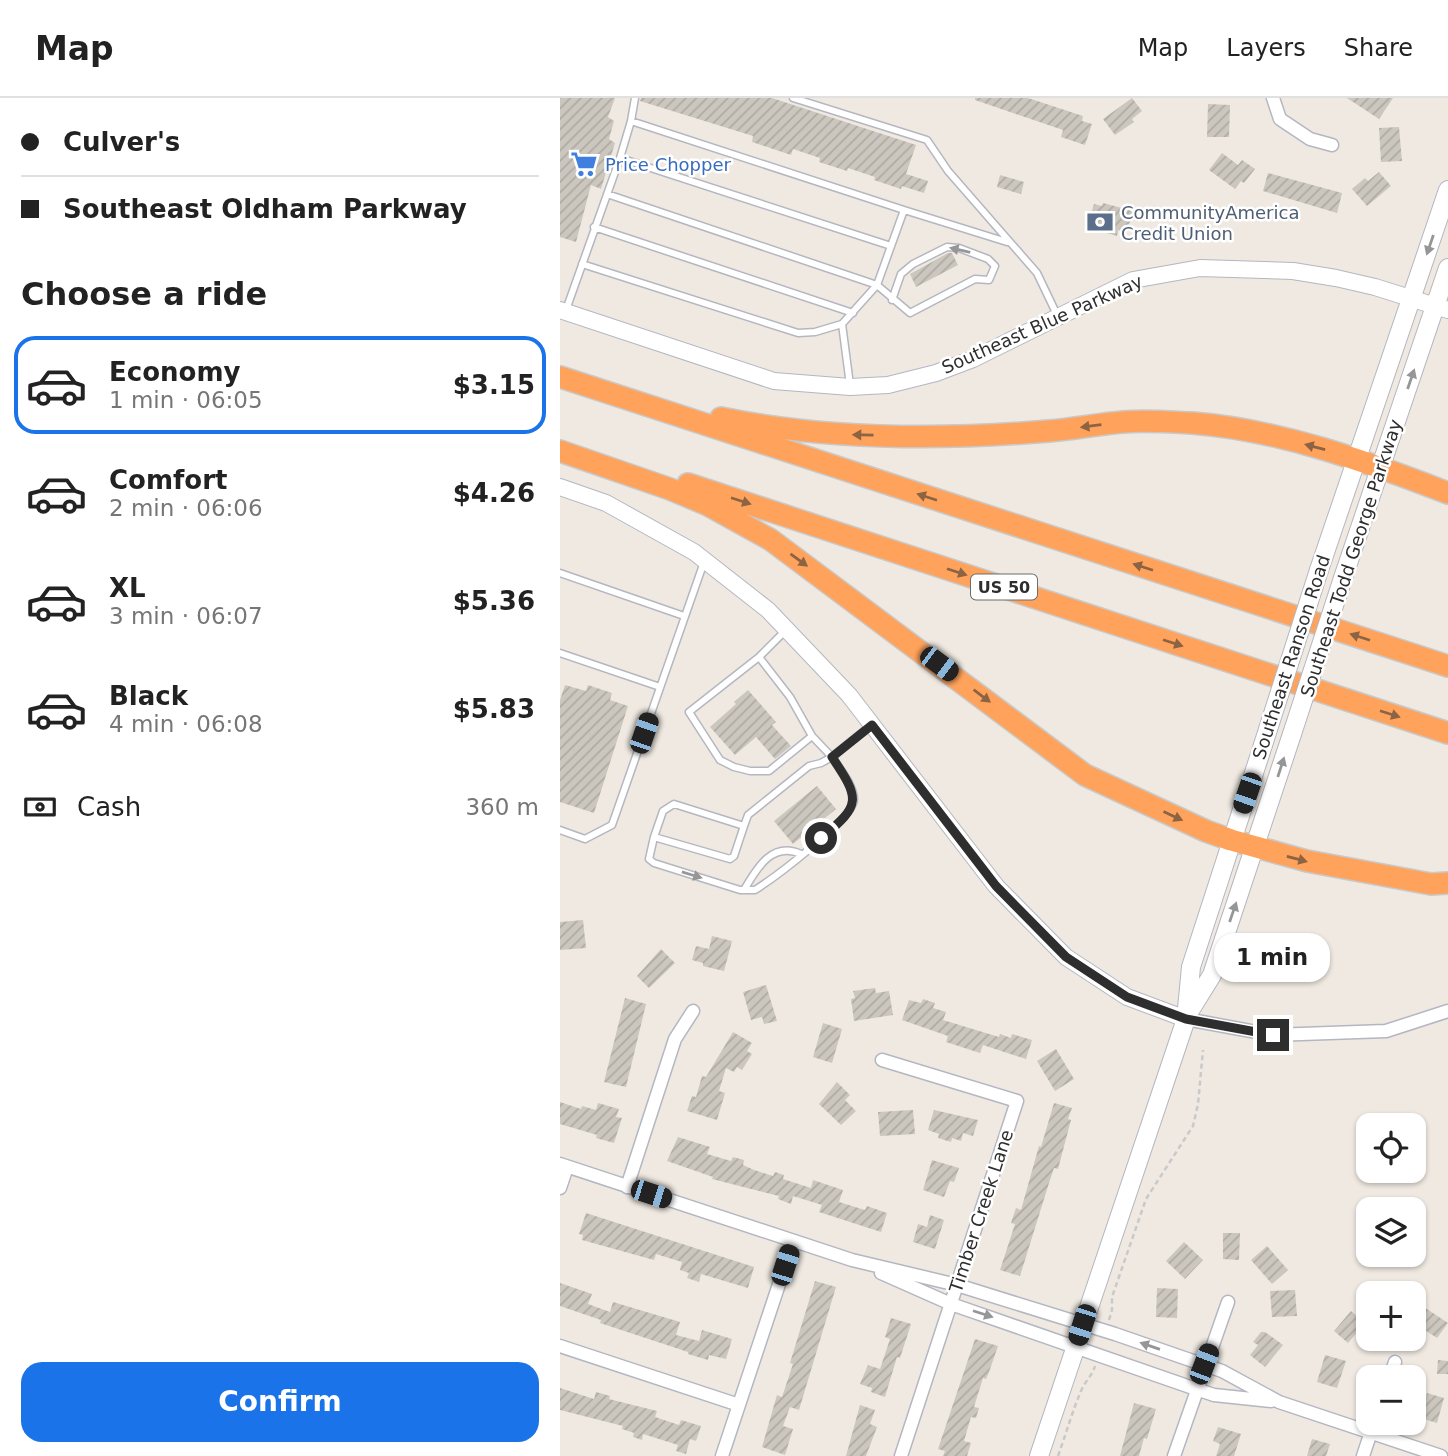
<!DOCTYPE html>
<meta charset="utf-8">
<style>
body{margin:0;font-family:"DejaVu Sans",sans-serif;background:#f2f2f2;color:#222;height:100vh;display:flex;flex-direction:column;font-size:26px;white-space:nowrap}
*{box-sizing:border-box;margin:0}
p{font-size:23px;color:#767676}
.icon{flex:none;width:38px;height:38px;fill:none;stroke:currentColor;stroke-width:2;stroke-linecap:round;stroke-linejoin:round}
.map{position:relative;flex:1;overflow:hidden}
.details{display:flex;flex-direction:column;background:#fff;width:560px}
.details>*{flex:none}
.banner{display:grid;align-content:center;height:154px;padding:0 21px;background:#fff}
.tools{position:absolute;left:796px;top:1015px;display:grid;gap:14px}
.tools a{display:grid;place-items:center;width:70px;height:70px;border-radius:14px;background:#fff;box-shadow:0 2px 5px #0004;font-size:35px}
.end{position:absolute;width:32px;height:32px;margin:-16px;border:9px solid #2e2e2e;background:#fff;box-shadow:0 0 0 4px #fff}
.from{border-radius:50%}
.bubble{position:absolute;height:49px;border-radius:21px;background:#fff;box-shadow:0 2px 5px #0004;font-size:23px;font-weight:700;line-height:49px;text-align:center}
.car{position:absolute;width:21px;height:42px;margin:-21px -10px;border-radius:9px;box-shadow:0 0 5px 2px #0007;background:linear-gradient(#222 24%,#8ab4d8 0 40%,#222 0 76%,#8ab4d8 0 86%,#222 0)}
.banner b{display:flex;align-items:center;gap:24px;height:66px;font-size:26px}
.banner b+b{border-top:2px solid #e0e0e0}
.banner i{width:18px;height:18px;background:#222}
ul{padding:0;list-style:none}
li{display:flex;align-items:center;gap:21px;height:98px;margin:0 14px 10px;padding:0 7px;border:4px solid transparent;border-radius:21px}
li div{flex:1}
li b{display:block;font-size:26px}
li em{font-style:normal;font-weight:700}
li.current{border-color:#1a73e8}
li>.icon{width:63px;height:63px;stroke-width:1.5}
h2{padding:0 21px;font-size:32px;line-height:84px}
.pay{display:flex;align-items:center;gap:18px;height:77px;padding:0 21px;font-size:26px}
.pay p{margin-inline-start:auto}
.primary-button{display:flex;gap:14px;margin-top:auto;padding:14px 21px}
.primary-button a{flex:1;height:80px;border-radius:21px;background:#1a73e8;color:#fff;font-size:28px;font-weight:700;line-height:80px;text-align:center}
header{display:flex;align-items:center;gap:42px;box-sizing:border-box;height:98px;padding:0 35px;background:#fff;border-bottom:2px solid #e0e0e0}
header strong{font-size:33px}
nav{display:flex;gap:38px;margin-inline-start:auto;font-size:24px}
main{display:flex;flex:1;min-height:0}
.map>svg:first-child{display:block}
.building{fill:url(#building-hatch)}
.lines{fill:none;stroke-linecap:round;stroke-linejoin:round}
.service-casing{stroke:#b4b7c1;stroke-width:9}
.minor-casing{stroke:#b4b7c1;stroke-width:15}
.tertiary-casing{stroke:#b4b7c1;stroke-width:18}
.secondary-casing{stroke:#b4b7c1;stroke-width:20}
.motorway-casing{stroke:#c9c9c9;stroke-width:24}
.path{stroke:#c9c9c9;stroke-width:2.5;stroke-dasharray:5 3.5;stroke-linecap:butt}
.service{stroke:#fff;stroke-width:6}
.minor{stroke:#fff;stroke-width:12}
.tertiary{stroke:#fff;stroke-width:16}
.secondary{stroke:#fff;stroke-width:18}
.motorway{stroke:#ffa35c;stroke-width:21}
.secondary-bridge-casing{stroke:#b4b7c1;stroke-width:20;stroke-linecap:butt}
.secondary-bridge{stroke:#fff;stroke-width:18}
.oneway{fill:#969696}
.oneway2{fill:#8c6343}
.route{stroke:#2e2e2e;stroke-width:9}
.labels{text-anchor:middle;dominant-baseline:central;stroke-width:5;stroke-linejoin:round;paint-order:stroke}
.shield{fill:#fff;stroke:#6d6d6d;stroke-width:2}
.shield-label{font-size:16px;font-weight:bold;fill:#2e2e2e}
.shop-label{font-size:18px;fill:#366cbe;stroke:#fff;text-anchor:start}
.service-label{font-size:18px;fill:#4e5e75;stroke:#fff;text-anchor:start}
.street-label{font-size:18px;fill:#2e2e2e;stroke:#fff}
</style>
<header>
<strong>Map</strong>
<nav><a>Map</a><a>Layers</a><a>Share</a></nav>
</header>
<main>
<section class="details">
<div class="banner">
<b><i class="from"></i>Culver's</b>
<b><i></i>Southeast Oldham Parkway</b>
</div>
<h2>Choose a ride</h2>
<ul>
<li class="current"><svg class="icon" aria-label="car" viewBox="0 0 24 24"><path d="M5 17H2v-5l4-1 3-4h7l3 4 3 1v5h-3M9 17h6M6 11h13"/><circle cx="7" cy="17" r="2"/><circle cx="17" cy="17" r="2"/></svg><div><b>Economy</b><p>1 min · 06:05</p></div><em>$3.15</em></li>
<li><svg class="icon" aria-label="car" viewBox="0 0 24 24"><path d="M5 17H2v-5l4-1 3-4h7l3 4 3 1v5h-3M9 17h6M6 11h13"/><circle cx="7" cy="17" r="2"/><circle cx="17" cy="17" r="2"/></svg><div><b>Comfort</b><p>2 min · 06:06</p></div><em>$4.26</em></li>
<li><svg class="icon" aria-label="car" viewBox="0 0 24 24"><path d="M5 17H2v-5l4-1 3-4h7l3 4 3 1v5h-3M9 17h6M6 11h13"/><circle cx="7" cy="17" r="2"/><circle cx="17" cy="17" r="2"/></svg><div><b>XL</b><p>3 min · 06:07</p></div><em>$5.36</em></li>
<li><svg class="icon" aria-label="car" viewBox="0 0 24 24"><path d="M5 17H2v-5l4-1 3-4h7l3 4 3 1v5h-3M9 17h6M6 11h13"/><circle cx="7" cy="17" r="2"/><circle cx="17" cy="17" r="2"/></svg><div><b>Black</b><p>4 min · 06:08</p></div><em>$5.83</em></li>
</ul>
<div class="pay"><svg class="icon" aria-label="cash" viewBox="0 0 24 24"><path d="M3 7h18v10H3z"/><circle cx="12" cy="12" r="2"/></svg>Cash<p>360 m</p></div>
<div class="primary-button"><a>Confirm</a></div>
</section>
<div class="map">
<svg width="888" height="1358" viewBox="0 0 888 1358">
<defs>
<pattern id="building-hatch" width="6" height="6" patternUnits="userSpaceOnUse" patternTransform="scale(1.75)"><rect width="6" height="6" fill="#cbc7bf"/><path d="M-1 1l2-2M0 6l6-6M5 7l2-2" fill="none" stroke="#afaba4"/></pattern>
</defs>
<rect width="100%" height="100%" fill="#efe9e1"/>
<path class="building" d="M0,0h55l-7,19 6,4 -5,18 6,4 -14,46 -10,-4 -15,57 -16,-5z
M81,0h131l144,47 -10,29 22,7 -4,12 -22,-7 -1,3 -27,-9 1,-3 -27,-9 -1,3 -28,-9 1,-4 -27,-9 -2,6 -39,-13 1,-6 -113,-35z
M415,0h53l55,18 -1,5 10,3 -7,21 -24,-8 2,-7 -88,-30z
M572,0l10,13 -10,8 2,3 -19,13 -12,-16z
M787,0h46l-14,21z
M648,6l22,1 -1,32h-22z
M839,29l3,34 -21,1 -2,-34z
M662,55l16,12 4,-5 13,9 -11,14 -3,-2 -6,8 -26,-19z
M819,74l12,14 -24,20 -15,-17 13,-11 3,3z
M708,75l74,20 -5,20 -74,-22z
M440,77l24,7 -3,12 -24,-7z
M543,105l30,8 -6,21 -9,-2 -1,6 -30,-9 7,-23 8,2z
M388,155h4l6,12 -42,22 -6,-13z
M5,587l21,6 2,-6 24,8 -2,7 18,6 -34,107 -34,-11v-102z
M188,592l28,32 -4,3 19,21 -16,13 -19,-22 -21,18 -25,-28 26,-23 -2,-2z
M257,688l19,23 -43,35 -19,-23z
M23,822l3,28 -26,2v-28z
M152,838l20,5 -8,30 -21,-5v-3l-11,-3 4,-14 13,3z
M101,851l14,14 -26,25 -12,-12z
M206,887l11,36 -13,3 -2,-7 -11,3 -8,-28z
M315,890l1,5 13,-2 4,24 -39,6 -3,-22 4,-1 -2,-7z
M65,900l21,6 -20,83 -22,-5z
M363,901l12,4 -2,5 13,4 -3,8 56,17 1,-3 11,4 1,-4 20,6 -6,19 -43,-14 -3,8 -34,-11 2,-6 -46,-16 7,-20 12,3z
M263,925l19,6 -10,34 -19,-6z
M173,934l19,11 -5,8 5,3 -10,16 -5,-3 -3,5 -8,-4 -7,23 6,2 -8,27 -30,-9 5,-15 4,1 6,-21 4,1z
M496,951l18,30 -19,12 -18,-30z
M277,984l13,13 -5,5 11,11 -15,14 -22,-21z
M0,1004l21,7 1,-3 14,4 2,-7 21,6 -3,8 6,1 -8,25 -18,-5 1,-3 -37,-11z
M494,1005l18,5 -4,11 3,1 -13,49 -4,-1 -5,15 -29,93 -20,-6 15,-46 -4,-1 5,-15 5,2 18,-64 2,1z
M353,1012l2,24 -35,2 -2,-24z
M374,1012l44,10 -5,16 -10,-3 -2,8 -9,-3 -1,4 -13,-4 1,-4 -11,-4z
M118,1039l32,10 -3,7 24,7 2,-4 11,3 -1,5 11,5 19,6 2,-4 9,3 -1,4 28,9 2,-8 30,10 -4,12 26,8 2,-4 20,7 -6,19 -62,-20 3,-7 -29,-9 -2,8 -13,-5 1,-3 -67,-17 1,-2 -46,-16z
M372,1062l27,8 -5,14 -4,-1 -6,16 -21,-7z
M26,1115l168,54 -6,21 -47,-14 -2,8 -12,-4 2,-5 -9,-3 2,-8 -26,-8 -2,6 -72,-20 1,-5 -4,-1z
M370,1117l14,5 -9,29 -22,-7 5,-18 9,3z
M663,1135h17l-1,27 -16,-1z
M624,1144l19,18 -18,19 -19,-18z
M707,1148l21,24 -16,14 -21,-24z
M255,1183l21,6 -37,123 -9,-3 -7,19 10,3 -8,26 -23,-8 15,-52 5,2 11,-33 -3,-1z
M0,1185l32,11 -4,10 22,8 3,-10 67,20 -4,13 23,6 3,-11 30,9 -6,20 -17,-4 -1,5 -20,-6v-2l-88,-29 1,-3 -41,-14z
M597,1190l21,1 -1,29 -21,-1z
M735,1192l2,26 -25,1 -2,-26z
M861,1207l27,18 -11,15 -23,-15v-7z
M791,1213l14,12 -17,20 -14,-12z
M331,1220l20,6 -11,34 -3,-1 -12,40 -14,-5 1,-4 -12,-4 8,-19 12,4 10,-30 -5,-2z
M701,1234h4l18,13 -18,22 -15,-12 8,-10 -5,-3z
M415,1241l23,7 -9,26 -3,7 -3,-1 -9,29 5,1 -3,10 -5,-1 -7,24 7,2 -4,13h-24l2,-5 -7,-2z
M765,1257l21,6 -9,27 -20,-6z
M878,1262l10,1v13h-11z
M0,1290l34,11 2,-7 14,4 -1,3 48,12 -2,6 24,8 2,-5 20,6 -5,15 -6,-2 -4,15 -10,-3 2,-6 -35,-11 -1,6 -9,-3 1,-4 -12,-4 1,-3 -63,-16z
M867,1295l17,5 -7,25 -23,-7 2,-15 8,3z
M574,1305l22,6 -9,30 -3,-1 -5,18h-19z
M300,1307l15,5 -5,14 7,3 -11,29h-20z
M658,1329l23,7 -7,22h-18l4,-12 -7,-3z
M752,1341l18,5 -4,12h-19z"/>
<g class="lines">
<g class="service-casing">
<path id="service" d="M233,0l134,42 21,31 89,102 21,44
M71,23l273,89
M60,60l271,88
M47,96l270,91 33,28 65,-34 14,1 6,-14 -7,-7 -29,-11 -12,-1 -34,17 -12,10 -9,26
M34,129l259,86
M22,166l216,69 17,-1 27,-8
M6,212l54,-152 11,-37 4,-23
M290,287l-8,-61 35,-39 27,-75 103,32
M0,475l124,43
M225,533l-26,26 -70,55 31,48 14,7 16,4h19l43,-35 20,21 38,-31
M0,555l100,34
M199,559l31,40 22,39
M0,732l25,9 27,-14 92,-263
M94,739l-5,22 5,4 86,27h15c19,-12 98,-71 99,-90 0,-15 -15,-32 -22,-43l-11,6 -12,3 -61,49 -4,11 -70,-22 -11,7 -9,26 76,22 4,-3 10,-30
M184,792c13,-22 28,-49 57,-36"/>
</g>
<g class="minor-casing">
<path id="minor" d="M713,0l7,21 30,20 22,6
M626,921l87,16 113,-4 62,-20
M322,962l135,41 -116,355
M0,1066l292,96 105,25 158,49 107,37 57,31 162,54
M67,1089l48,-148 18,-28
M0,1090l7,-21
M321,1175l70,31 245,85 18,6 57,6
M0,1248l179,59
M830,1279l5,-15
M162,1358l71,-214
M614,1358l54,-154
M803,1358l11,-33"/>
</g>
<g class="tertiary-casing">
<path id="tertiary" d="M0,212l214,71 76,6 38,-2 48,-12 37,-14 160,-79 67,-12 93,3 43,7 39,9 73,23
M0,389l46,16 88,49 74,58 81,85 147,191 70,71 61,40 59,22"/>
</g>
<g class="secondary-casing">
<path id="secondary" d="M759,472l129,-380
M783,480l105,-310
M629,914l23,-37 80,-241
M479,1358l147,-437 5,-52 72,-222"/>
</g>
<g class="motorway-casing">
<path id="motorway" d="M0,279l888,289
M161,320c107,22 219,22 328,13 25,-2 50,-7 74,-9 23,-2 47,0 69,1 89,7 173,38 256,70
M0,353l110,38 38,16 63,35 314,235 121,56 25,9 76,21 124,23 17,-1
M128,386l760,249"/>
</g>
<path class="path" d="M549,1222l3,-10v-13l34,-98 47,-73 5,-22 5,-54
M498,1358c8,-22 14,-44 23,-65 4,-10 11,-15 14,-25"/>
<use href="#service" class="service"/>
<use href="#minor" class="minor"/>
<use href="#tertiary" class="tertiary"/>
<use href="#secondary" class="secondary"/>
<use href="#motorway" class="motorway"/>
<g class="secondary-bridge-casing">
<path id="secondary-bridge" d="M732,636l51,-156
M703,647l56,-175"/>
</g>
<use href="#secondary-bridge" class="secondary-bridge"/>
</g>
<defs><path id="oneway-solid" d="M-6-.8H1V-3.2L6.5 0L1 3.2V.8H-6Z" transform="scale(1.75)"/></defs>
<g class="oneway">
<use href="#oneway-solid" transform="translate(870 147) rotate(109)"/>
<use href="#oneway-solid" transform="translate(400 152) rotate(-167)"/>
<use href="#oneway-solid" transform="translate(851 281) rotate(-71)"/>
<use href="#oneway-solid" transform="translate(721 669) rotate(-72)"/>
<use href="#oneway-solid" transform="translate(132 777) rotate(17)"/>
<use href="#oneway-solid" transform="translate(673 814) rotate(-71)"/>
<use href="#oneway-solid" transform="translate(423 1216) rotate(18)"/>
<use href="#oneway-solid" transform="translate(590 1248) rotate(-161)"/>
</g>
<g class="oneway2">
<use href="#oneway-solid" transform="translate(531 328) rotate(173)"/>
<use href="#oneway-solid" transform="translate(303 337) rotate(-179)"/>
<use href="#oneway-solid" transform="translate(755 349) rotate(-165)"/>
<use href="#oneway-solid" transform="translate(367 399) rotate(-162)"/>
<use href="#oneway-solid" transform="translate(181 403) rotate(18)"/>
<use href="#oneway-solid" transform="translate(239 462) rotate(36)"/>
<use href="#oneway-solid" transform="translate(583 469) rotate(-162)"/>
<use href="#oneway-solid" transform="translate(397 474) rotate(18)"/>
<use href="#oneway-solid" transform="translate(800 539) rotate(-162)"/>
<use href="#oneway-solid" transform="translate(613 545) rotate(18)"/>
<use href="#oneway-solid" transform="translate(422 598) rotate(37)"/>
<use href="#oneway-solid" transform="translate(830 616) rotate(18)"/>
<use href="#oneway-solid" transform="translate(613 718) rotate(25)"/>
<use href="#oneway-solid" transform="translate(737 761) rotate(15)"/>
</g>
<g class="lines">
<path class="route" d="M261,740c41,-33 39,-39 11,-81l40,-32 124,161 70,71 61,40 59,22 87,16"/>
</g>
<defs>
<g id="supermarket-bare" transform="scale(2.1)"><path d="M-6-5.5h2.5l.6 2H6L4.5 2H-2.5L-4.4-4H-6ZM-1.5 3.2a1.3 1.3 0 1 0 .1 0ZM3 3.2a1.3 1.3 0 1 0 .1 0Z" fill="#3f7fe0" stroke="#fff" stroke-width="2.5" paint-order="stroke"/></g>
<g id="bank-bare" transform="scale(2.1)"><path d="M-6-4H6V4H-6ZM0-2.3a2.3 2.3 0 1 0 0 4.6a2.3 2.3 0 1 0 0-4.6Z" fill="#5c6f8a" stroke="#fff" stroke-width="2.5" paint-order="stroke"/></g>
</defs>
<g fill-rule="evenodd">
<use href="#supermarket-bare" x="24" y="66"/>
<use href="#bank-bare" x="540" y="124"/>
</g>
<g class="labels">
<rect class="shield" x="411" y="476.5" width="66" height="25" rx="5"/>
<g class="shield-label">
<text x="444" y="489">US 50</text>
</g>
<g class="shop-label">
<text x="45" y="66">Price Chopper</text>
</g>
<g class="service-label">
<text x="561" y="114">CommunityAmerica<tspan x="561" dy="21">Credit Union</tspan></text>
</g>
<g class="street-label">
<text transform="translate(482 226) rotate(-24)">Southeast Blue Parkway</text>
<text transform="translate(791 460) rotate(-72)">Southeast Todd George Parkway</text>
<text transform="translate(731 559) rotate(-72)">Southeast Ranson Road</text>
<text transform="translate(421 1113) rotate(-72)">Timber Creek Lane</text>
</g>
</g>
</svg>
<div class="tools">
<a><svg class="icon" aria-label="locate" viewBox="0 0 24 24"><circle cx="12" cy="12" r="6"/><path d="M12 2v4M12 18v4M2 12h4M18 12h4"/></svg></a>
<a><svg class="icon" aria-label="layers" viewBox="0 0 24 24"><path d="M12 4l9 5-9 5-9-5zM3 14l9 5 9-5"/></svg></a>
<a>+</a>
<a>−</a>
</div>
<i class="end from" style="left:261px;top:740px"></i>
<i class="end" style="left:713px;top:937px"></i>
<div class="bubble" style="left:654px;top:835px;width:116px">1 min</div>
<i class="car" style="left:379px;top:566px;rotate:127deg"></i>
<i class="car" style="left:84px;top:635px;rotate:19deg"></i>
<i class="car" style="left:687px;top:695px;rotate:199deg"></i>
<i class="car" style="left:91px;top:1096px;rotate:108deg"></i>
<i class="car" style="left:225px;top:1167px;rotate:18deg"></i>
<i class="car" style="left:522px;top:1227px;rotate:198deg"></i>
<i class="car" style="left:644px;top:1266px;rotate:21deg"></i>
</div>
</main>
